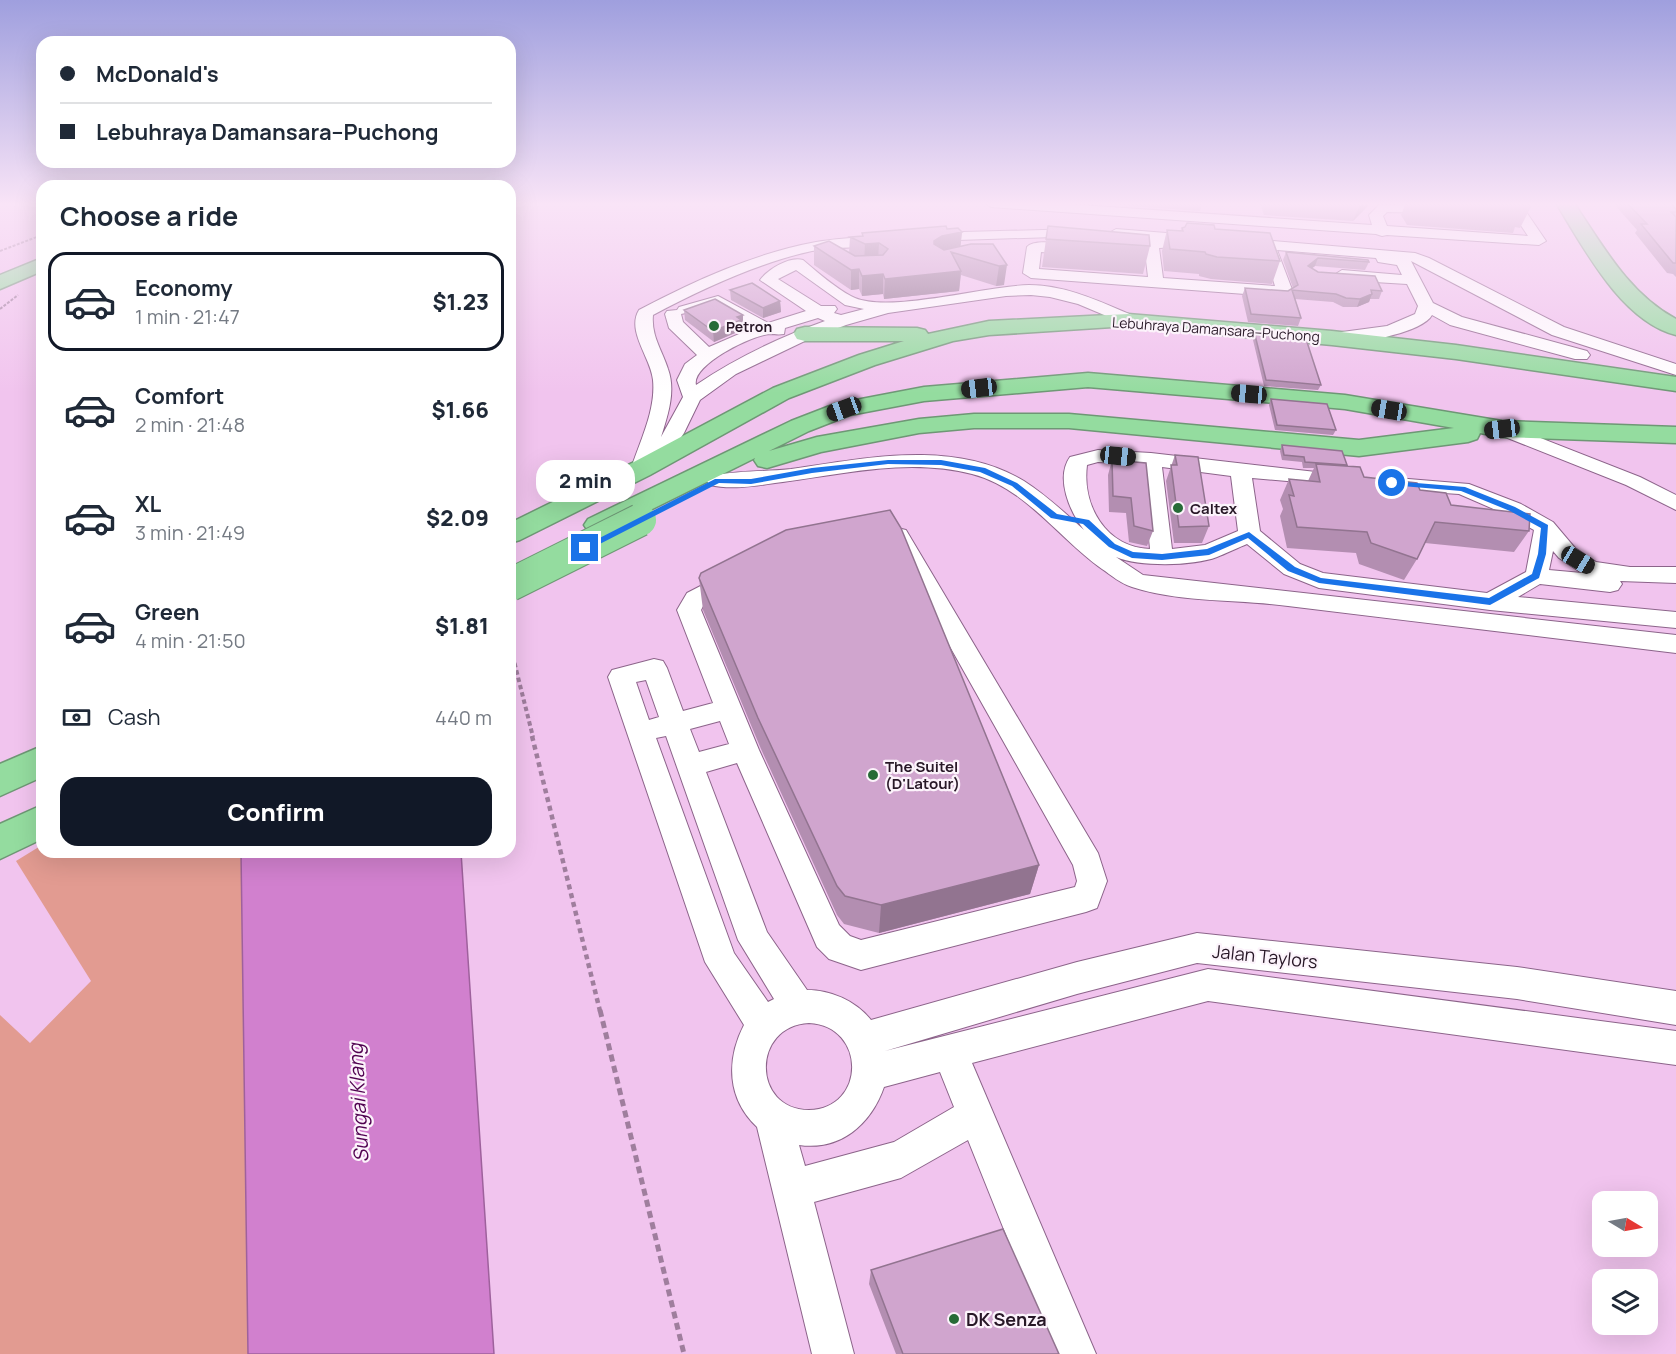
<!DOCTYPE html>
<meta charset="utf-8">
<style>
body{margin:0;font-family:Manrope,sans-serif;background:#f6f6f7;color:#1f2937;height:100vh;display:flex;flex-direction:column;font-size:22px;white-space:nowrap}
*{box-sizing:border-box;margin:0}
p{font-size:20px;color:#747a83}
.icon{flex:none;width:33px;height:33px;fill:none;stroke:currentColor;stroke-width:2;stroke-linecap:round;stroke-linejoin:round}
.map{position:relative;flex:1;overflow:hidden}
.panel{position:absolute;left:36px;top:180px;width:480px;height:678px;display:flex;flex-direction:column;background:#fff;border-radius:18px;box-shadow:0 6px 24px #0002}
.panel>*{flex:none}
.guide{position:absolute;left:36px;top:36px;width:480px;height:132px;border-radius:18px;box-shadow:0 6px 24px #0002;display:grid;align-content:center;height:132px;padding:0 24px;background:#fff}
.needle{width:39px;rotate:100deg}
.buttons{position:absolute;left:1592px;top:1191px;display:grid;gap:12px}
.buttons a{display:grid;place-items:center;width:66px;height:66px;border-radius:12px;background:#fff;box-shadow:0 6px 24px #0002;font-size:30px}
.end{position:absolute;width:27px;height:27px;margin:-14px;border:8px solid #1a73e8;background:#fff;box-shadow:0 0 0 3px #fff}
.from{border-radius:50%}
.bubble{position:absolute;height:42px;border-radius:18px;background:#fff;box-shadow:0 6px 24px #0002;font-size:20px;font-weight:800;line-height:42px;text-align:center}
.car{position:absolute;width:18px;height:36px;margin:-18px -9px;border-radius:8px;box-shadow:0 0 4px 2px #0007;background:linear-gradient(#222 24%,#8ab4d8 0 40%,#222 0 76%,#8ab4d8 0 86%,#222 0)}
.guide b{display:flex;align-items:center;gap:21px;height:57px;font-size:22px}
.guide b+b{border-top:2px solid #e0e1e3}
.guide i{width:15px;height:15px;background:#1f2937}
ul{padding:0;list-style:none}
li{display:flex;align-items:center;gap:18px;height:99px;margin:0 12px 9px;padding:0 12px;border:3px solid transparent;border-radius:18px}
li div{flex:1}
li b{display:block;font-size:22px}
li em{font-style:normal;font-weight:800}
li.on{border-color:#111827}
li>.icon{width:54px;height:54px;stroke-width:1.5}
h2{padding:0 24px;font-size:27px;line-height:72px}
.pay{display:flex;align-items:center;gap:15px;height:66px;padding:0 24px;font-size:22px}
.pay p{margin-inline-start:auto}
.button{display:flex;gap:12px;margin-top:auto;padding:12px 24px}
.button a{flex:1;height:69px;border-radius:18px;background:#111827;color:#fff;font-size:24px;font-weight:800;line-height:69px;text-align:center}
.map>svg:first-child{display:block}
.green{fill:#e29b91}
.water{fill:#d180ce;stroke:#9e619c;stroke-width:1.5}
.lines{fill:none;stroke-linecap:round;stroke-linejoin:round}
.minor-casing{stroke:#8c648a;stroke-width:2}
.highway-casing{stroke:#6e9775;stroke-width:3}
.path-far3{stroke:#9f7e9d;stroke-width:2;stroke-dasharray:3 1.5;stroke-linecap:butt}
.path-far2{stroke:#9f7e9d;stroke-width:4;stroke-dasharray:4.5 3;stroke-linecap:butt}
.path-far1{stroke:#9f7e9d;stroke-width:4.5;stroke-dasharray:5 4;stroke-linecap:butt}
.path{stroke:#9f7e9d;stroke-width:5;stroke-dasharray:7 4.5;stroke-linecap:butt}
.minor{fill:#fff;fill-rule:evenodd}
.highway{fill:#94dc9f;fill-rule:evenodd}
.highway-bridge-casing{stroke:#6e9775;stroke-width:34;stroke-linecap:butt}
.highway-bridge{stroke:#94dc9f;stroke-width:32}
.wall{fill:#b38eb1}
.shaded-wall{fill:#927490}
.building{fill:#d0a5ce;stroke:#927490;stroke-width:1.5}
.route{fill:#1a73e8}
.poi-dot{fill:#276b37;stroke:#fcf3fb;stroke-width:2}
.labels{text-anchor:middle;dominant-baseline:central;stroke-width:4.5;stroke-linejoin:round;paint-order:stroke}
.far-poi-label{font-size:14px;font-weight:bold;fill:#281827;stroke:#fcf3fb;text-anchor:start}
.far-street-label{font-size:14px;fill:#281827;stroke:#fcf3fb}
.poi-label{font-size:15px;font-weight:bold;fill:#281827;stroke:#fcf3fb;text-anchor:start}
.near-street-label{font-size:18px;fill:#281827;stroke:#fcf3fb}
.near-poi-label{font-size:18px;font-weight:bold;fill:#281827;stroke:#fcf3fb;text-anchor:start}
.near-water-label{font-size:20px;font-style:italic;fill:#500250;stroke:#fcf3fb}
</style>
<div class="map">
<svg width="1676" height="1354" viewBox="0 0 1676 1354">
<rect width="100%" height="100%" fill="#f1c4ee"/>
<path class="green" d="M42,845v7h199l7,502h-248v-339l30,28 61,-62 -75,-120z"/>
<path class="water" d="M241,852h220l33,502h-246z"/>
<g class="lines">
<g class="minor-casing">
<path id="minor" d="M984,203h68l320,22 -3,-10 10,-10 71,-2 -1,6 -13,4 -49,-1 -4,4 4,10 141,10 -22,-33h14l26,38 -7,4 -152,-10 -5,1 -6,-2 -385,-27z
M1080,229l7,4 -2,3 -158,5 -7,-4 7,-4z
M1116,229l88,7 2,3 -2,3h-25l-1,5 -19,1 4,30 112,8 -11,-35 1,-2 -31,-4 -2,-3 7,-4 176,15 14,5 135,69 112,37v11l-124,-40 -141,-74 22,42 29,14 125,34 3,4 -3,4h-12l-125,-34 -18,-10c-10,19 -85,32 -105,27l-3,-4 3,-4 60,-8 28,-12 3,-8 -11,-22 -65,-4 -8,-5 8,-5 60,5 -5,-10 -19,-3 -2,-4 -99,-8 16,42 -8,5 -254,-19 -8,-5 4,-26c7,-8 38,-5 45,3l-7,4 -24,-2 -2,17 109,8 -4,-34 3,-3 -36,-4 -2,-3z
M885,236l5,1 2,3 -2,3c-25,6 -52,3 -78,8 -55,12 -110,38 -159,64 -2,21 9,35 15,54 8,22 0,46 -7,68l22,-40 -6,-17 8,-16 12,-9 -28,-27 -4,-14 2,-3 10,-1 2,-3 39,-11 50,27 38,-12 -46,-31c8,-11 30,-24 43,-20 14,12 36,31 52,38 36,15 130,-12 174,-13 37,0 72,17 105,31l2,4 -8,5 -50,-21 -28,-7 -19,-2 -25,1 -118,17 -42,12 -35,13 -75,36 -36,26 -16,33 -22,32 -10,1 -4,7h-14l-3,-4c9,-28 25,-59 22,-89 -2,-22 -27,-49 -14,-70 55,-29 116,-57 177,-68 23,-4 46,-5 69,-6zM796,270l49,35 19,4 -23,6 -7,-2 3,-4 -2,-3h-14l-43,-27zM716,307l37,21 -44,19 -26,-25 -2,-8zM818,318l7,3c-45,16 -89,37 -129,64 -5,-20 56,-50 74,-51 5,0 8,1 14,0l1,-6z
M1502,423l138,54 36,18v15l-50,-25 -131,-52 -3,-4 3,-4z
M1098,450l53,3 200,23 3,4 -3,4 -7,2 -92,-8 8,53 40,33 23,9 164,20 39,-21 8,-42 -29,-16 -46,-20 -75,-5 -7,-2 -3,-4 3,-4 7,-2 85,7 52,20 32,18 22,26 21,14 34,5h46v16l-56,-2 2,3 -4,6 -8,2 -70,-8 -22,13 158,15v16l-186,-18 -171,-22 -35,-14 -37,-30c-10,4 -20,9 -30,13 -24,9 -77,10 -101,0l27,18 533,60v18c-129,-16 -259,-31 -388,-47 -51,-7 -107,-3 -156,-19 -11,-3 -21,-12 -30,-18 -44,-31 -76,-81 -130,-95 -65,-17 -132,1 -197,9 -20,3 -45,7 -65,2l-3,-4 3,-4c25,-7 55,-5 81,-8 76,-11 163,-30 233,12 22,14 41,32 60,49 -14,-18 -29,-52 -14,-73zM1098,462l44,2 8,85c-45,-2 -68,-44 -63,-84zM1162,467l69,9 7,55 -33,14 -33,4zM1553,551l6,7 23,15 -33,-3z
M884,525l22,5 3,5 189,318 9,28 -10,27 -11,4 -225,58 -32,-11 -12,-12 -80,-184 -31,9 61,160 40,58c24,0 49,11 64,30l206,-58 120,-29 320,34 159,24v34l-159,-26 -320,-36 -120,31 -192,57 323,-82 468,62v34l-468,-64 -236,62 124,291h-42l-86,-214 -67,38 -87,24 40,152h-42l-55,-227c-30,-28 -31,-67 -13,-102l-39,-63 -97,-285 4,-7 42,-11 9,2 4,7 16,43 30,-8 -36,-93 10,-17 85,-44zM884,539l6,1 183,325 4,16 -2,6 -214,53 -11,-4 -11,-11 -80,-175 -58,-140 3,-6 83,-44zM646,680l13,37 -10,3 -13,-38zM720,721l9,23 -30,8 -9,-23zM666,736l72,204 36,59 -6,3 -34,-49 -78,-215zM809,1023c58,3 57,86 0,87 -57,0 -58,-84 0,-87zM940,1072l14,35 -60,35 -89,24 -6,-21c42,6 72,-21 85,-58z"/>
</g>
<g class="highway-casing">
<path id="highway" d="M1556,203h18c29,43 55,91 102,116v16c-55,-14 -92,-87 -120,-132z
M42,258v13l-42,18v-14z
M1128,314l204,17 124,14 220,32v14l-220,-32 -124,-14 -204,-19 -139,9 -36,6 -78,24 -86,33 -139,77 -130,65 -10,3v-20l122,-60 141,-75 86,-33 45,-14h-99l-8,-2 -3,-5 3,-5 8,-2 112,1 8,2 3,4 61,-13z
M1088,373l257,22 157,26 174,6v16l-174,-6 -22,-4 -3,6 -9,3 -109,14 -290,-28h-95l-55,5 -98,19 -54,16 -9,-2 -4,-6 1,-2 -147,73 -10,3 -10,-3 -4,-6 4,-6 203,-98 44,-17 89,-17zM1088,387l257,22 109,19 -95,12 -290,-26h-95l-55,5 -102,18 -48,14 40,-20 41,-16 74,-14z
M42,746v31l-42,19v-32z
M42,805v34l-42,20v-35z"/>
</g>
<path class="path-far3" d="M0,251l42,-16
M0,309l18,-14"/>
<path class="path-far2" d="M511,611v38l22,88"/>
<path class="path-far1" d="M532,736l68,275"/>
<path class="path" d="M600,1010l84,344"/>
<use href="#minor" class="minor"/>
<use href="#highway" class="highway"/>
<g class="highway-bridge-casing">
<path id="highway-bridge" d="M510,585l130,-65"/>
</g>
<use href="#highway-bridge" class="highway-bridge"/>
</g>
<path class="wall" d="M1116,203h86l-2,8 -81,-6z
M1260,203h111l-18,18 -89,-6z
M1406,203h127l-13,25 -5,-1 -2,6 -106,-8 -6,-10z
M1613,203h57l6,6v68l-3,-3 -6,-1 -32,-40 2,-3z
M1048,226l102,20 -7,28 -101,-7z
M1185,227l30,2 65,32 -8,23 -61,-5 -12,-3v-2l-35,-3 -2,-20 5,-21 14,1 1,-3z
M947,229l15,3 -2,14 33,-2 11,41 -8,1 -35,-11 -2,16 -75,8 -1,-5 -21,2 -3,-7 -8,1 -37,-25v-19l35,7 1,-16z
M1286,252l83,10 -4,8 -50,-4 -3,2 6,4 64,19 -3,8h-9l-1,3 -12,5h-14l-10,-5 -38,-3 6,19 -3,8 -50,-4 -6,-26 3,-8 43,3 5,-3 -10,-28z
M730,290l50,11 1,11 -18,6 -32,-18z
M684,310l59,5v10l-1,1v4l-28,12 -29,-22z
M1255,335l66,50 -3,5 -54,-4 -11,-46z
M1271,399l65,31 -3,5 -58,-5 -6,-25z
M1282,445l65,20v1l17,11 56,13 31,15 78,26 -15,21 -89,-9 -8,16 -13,21 -45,-16 -3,-11 -69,-5 -7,-32 3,-7 -3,-9 9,-21 19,2 6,-13h-11l-1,-6 -20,-2 -2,-9z
M1175,455l34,71 -7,17h-28l-8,-62z
M1112,460l41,71 -6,15 -18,-4 -3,-29 -17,-1 -1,-37z
M699,578l340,287 -9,29 -151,39 -35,-9 -7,-9 -76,-166 -58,-139z
M871,1270l188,84h-163l-27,-70z"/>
<path class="shaded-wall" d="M1361,203h10l-18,18z
M962,232l-2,20h-9l-18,8 1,-19 8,-5z
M879,243l-1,19 -14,2 1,-20z
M1318,258l-3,8 -10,8 3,-8z
M1007,265l-3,20 -8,1 3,-20z
M859,269v20l-8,1v-20z
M961,271l-2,20 -75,8 1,-20z
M883,274v20l-21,2v-20z
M1372,294l-3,8 -12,5 3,-8z
M780,301l1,11 -18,6v-10z
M743,315v10l-1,1v4l-28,12 -1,-11 24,-14z
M1039,865l-9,29 -151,39 2,-28z"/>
<path class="building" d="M1627,203h43l6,6v3h-5l5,5v46h-3l-32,-39h6z
M1187,223l27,2 1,4 55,4 10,28 -63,-4 -11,-3 -1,-2 -35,-3 -3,-19 16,1 -1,-3 3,-1z
M946,226l1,3 11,-1 4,4 -20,4 -8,5v3l10,6 27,-6h22l14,21 -8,1 -48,-14 10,19 -76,8 -2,-5 -21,2 -3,-7 -8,1 -37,-24 15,-5 26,15 28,-1 5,-6 -9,-6 -14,1 -15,-7 13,-1 -1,-3z
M1048,226l101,9 1,11 -104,-7z
M1286,252l82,8 1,2 -51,-4 -10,8 10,6 57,4 7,15 -11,-1 1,4 -12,5 -14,-1 -10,-4 -44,-4 9,28 -50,-4 -6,-26 43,3 10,-6z
M752,283l28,18 -17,7 -33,-18z
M715,299l28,16 -6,2 4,3 -28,11 -29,-21z
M1255,335l51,4 15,46 -55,-5z
M1271,399l56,5 9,26 -59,-5z
M1282,445l60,6 5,14 -42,-3 -1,-5 -20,-2z
M1175,455l23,2 11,69 -30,1 -8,-62h6z
M1112,460l34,3 7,68 -19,-5 -3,-28 -18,-2z
M1316,464l44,3 4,10 53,6 3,7 26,3 5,12 79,9 -1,17 -94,-9 -18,37 -46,-16 -4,-11 -70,-5 -8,-32 5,1 -5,-17 31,3z
M890,510l11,18 138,337 -158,40 -36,-9 -8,-10 -79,-168 -59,-140 2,-5 85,-43z
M1003,1229l56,125h-156l-32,-84z"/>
<linearGradient id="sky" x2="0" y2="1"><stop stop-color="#9f9fde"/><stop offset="0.52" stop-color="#f9e4f7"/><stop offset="1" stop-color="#f9e4f7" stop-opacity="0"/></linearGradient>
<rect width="1676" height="393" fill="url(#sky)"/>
<path class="route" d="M888,460h53l44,8 32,15 40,31 32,6 26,24 18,8 29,2 45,-5 42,-17 46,35 26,11 168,20 43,-24 6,-20 3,-26 -31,-17 -49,-20 -71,-6v-3l2,-1 73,6 50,20 33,18 -2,29 -7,24 -49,27 -171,-22 -31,-12 -40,-33 -39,17 -47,5 -30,-2 -23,-11 -26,-23 -32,-6 -39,-32 -32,-14 -39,-7 -53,-1 -76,9 -61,11 -32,-1 -131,67 -8,-2 135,-69h36l61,-11z"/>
<g class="poi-dot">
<circle cx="714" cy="326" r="6"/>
<circle cx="1178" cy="508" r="6"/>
<circle cx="873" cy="775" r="6"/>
<circle cx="954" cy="1319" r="6"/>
</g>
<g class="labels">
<g class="far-poi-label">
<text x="726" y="326">Petron</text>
</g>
<g class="far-street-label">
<text transform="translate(1216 329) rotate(4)">Lebuhraya Damansara–Puchong</text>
</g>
<g class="poi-label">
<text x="1190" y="508">Caltex</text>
<text x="885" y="766">The Suitel<tspan x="885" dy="17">(D'Latour)</tspan></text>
</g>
<g class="near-street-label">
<text transform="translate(1265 956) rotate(6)">Jalan Taylors</text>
</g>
<g class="near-poi-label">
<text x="966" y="1319">DK Senza</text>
</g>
<g class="near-water-label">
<text transform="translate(358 1103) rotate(-93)">Sungai Klang</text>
</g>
</g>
</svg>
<div class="buttons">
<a><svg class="needle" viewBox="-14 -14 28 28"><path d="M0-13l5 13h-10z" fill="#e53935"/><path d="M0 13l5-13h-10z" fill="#747a83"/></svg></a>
<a><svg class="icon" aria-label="layers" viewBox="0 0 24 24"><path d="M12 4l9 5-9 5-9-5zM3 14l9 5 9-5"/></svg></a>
</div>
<i class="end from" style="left:1392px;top:483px"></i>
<i class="end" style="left:585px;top:548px"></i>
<div class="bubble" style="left:536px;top:460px;width:99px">2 min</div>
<i class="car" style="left:979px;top:388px;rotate:263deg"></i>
<i class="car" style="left:1249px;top:394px;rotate:275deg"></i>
<i class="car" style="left:844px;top:409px;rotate:250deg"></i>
<i class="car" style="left:1389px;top:410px;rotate:280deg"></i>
<i class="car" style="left:1502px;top:429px;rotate:263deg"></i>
<i class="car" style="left:1118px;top:456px;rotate:96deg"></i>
<i class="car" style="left:1578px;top:560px;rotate:121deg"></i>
<div class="guide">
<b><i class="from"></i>McDonald's</b>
<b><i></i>Lebuhraya Damansara–Puchong</b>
</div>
<section class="panel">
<h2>Choose a ride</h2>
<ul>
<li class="on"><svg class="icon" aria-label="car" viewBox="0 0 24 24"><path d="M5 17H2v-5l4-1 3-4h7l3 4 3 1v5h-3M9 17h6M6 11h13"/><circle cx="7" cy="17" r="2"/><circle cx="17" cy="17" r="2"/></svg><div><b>Economy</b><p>1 min · 21:47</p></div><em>$1.23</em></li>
<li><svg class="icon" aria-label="car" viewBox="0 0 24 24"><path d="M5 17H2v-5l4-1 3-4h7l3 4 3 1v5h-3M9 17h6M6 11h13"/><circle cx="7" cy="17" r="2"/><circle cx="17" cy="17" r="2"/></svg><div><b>Comfort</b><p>2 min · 21:48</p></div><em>$1.66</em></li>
<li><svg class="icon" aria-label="car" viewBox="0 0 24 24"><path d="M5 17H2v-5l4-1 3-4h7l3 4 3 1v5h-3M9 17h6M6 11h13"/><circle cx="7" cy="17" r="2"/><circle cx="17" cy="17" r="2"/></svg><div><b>XL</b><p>3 min · 21:49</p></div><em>$2.09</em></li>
<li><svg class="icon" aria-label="car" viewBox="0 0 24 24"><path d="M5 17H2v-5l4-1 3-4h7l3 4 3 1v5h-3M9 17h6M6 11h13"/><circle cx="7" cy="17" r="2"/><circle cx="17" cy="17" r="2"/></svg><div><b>Green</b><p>4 min · 21:50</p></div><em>$1.81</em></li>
</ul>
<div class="pay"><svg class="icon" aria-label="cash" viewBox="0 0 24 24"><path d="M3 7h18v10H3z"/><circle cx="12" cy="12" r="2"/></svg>Cash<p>440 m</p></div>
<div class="button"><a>Confirm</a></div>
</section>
</div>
